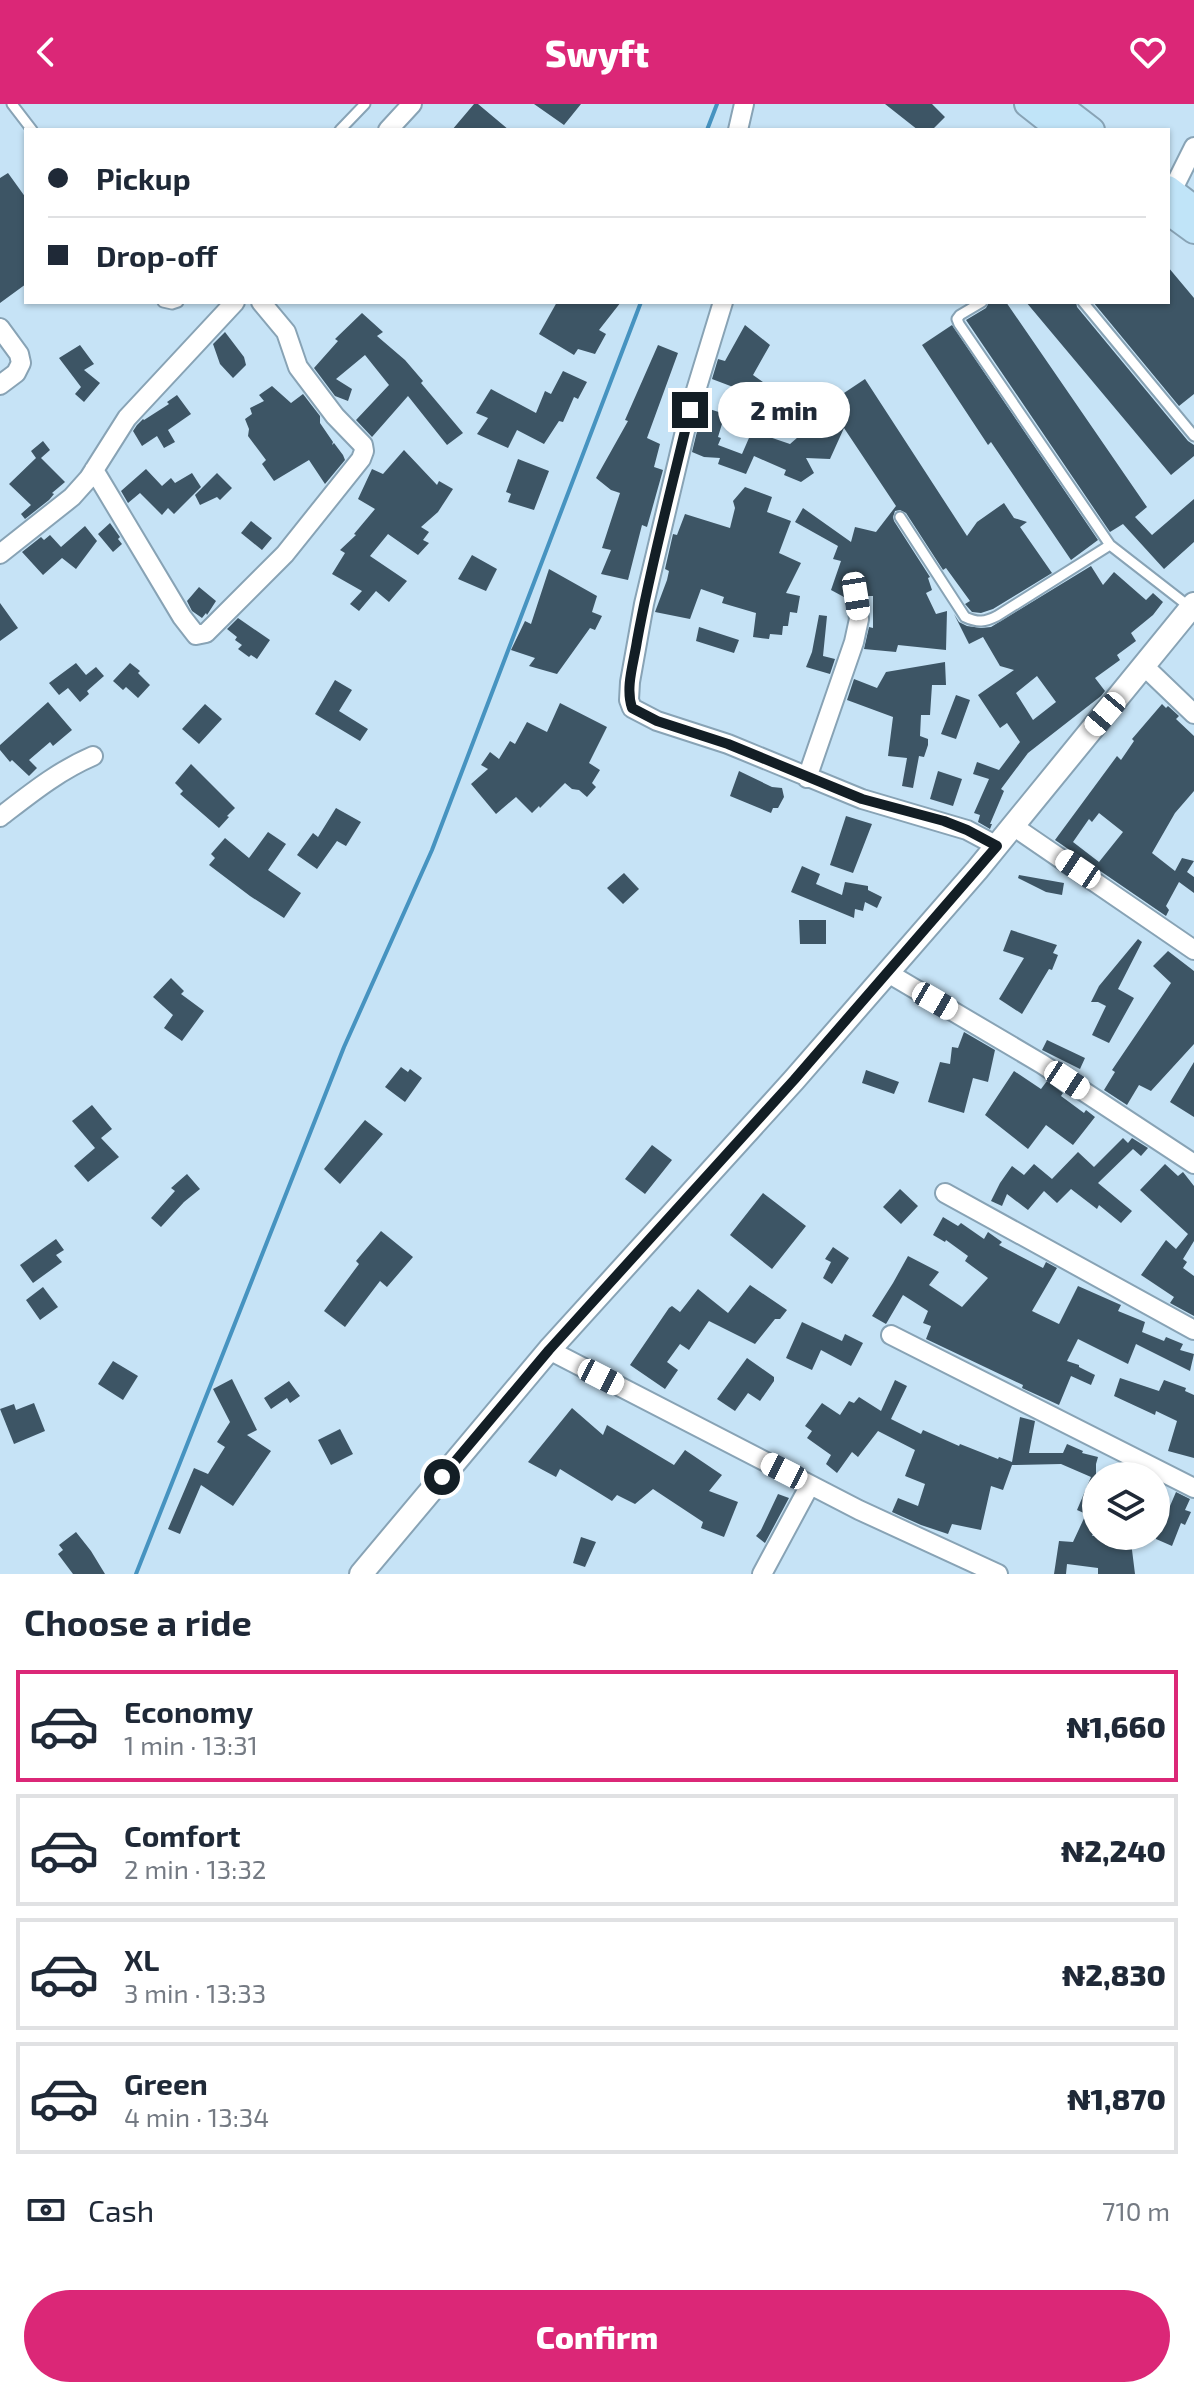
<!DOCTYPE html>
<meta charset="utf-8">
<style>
body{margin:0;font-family:"Exo 2",sans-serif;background:#f6f6f7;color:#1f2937;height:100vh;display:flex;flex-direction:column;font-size:30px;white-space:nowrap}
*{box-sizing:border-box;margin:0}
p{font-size:26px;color:#747a83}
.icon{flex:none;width:44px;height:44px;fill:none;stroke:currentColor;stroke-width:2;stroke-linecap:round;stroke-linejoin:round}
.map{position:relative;height:1470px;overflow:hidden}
.details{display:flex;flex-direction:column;background:#fff;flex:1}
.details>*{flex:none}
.banner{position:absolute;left:24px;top:24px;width:1146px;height:176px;border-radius:0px;box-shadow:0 2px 6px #0004;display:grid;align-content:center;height:176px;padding:0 24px;background:#fff}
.fabs{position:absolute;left:1082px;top:1358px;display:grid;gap:16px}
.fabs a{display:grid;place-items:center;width:88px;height:88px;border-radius:50%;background:#fff;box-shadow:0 2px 6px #0004;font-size:40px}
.end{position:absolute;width:36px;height:36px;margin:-18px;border:10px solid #131e25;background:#fff;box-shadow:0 0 0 4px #fff}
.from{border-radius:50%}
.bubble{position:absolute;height:56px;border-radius:28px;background:#fff;box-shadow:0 2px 6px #0004;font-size:26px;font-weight:800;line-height:56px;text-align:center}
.car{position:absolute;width:24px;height:48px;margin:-24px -12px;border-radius:10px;box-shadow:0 0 6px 2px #0007;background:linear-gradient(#fff 24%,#345 0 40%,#fff 0 76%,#345 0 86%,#fff 0)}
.banner b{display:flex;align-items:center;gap:28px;height:76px;font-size:30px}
.banner b+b{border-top:2px solid #e0e1e3}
.banner i{width:20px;height:20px;background:#1f2937}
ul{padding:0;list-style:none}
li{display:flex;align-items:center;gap:24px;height:112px;margin:0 16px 12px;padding:0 8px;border:4px solid #e0e1e3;border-radius:0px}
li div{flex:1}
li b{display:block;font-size:30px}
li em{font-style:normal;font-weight:800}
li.on{border-color:#db2777}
li>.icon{width:72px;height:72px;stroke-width:1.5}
h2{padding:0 24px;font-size:36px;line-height:96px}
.pay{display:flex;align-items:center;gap:20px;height:88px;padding:0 24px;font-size:30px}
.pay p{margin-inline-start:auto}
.action{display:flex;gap:16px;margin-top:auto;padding:16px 24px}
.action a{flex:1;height:92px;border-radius:48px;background:#db2777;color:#fff;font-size:32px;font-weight:800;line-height:92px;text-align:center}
header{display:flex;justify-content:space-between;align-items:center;height:104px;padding:0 24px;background:#db2777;color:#fff;font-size:36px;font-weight:800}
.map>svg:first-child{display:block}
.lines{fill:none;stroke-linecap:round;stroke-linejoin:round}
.stream{stroke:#4693c0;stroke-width:4}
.building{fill:#3d5565;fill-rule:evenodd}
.service-casing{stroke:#88a3b5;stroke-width:13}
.minor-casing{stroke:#88a3b5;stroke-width:22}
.tertiary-casing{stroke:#88a3b5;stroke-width:26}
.secondary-casing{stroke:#88a3b5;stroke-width:28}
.service{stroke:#fff;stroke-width:9}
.minor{stroke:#fff;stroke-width:18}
.tertiary{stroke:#fff;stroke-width:22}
.secondary{stroke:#c0e4f8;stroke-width:24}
.route{stroke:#131e25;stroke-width:10}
</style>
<header><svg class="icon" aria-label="back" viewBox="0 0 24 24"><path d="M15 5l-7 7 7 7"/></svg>Swyft<svg class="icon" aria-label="heart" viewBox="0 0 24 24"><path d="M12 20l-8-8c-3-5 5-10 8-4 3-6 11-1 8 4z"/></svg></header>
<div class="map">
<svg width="1194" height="1470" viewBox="0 0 1194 1470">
<rect width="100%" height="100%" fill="#c6e3f6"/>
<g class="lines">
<path class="stream" d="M707,26l10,-26
M136,1470l208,-527 88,-197 209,-548"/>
</g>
<path class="building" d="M474,0h4l31,26h-57z
M534,0h47l-17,21z
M885,0h47l13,13 -13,13h-14z
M8,69l18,25v86l-26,19v-125z
M1168,163l26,31v96l-15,12 -86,-104h75z
M557,198h64l-22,28 7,4 -11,20 -17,-5 -4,6 -35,-21z
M989,198h17l141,205 -12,10 17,18 42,-36v43l-30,27 -41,-45 -13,8 -144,-212 20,-12z
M1026,198h50l1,5 111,134 6,4v11l-23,19z
M362,209l21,19 -6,4 28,24 18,21 -2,2 42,50 -16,12 -39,-49 -36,41 -16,-17 33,-35 -24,-30 -29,24 16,10 -4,12 -13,-5 -21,-28 24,-27 -3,-2z
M745,221l25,20 -17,30 17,12 -17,25 -18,-12 6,-10 -29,-11 6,-20 7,2z
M952,221l146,215 -27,20 -80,-118 -3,3 -66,-100z
M225,228l19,25 2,8 -13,13 -13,-14 -7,-20z
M80,241l14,19 -10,6 16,13 -16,19 -9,-8 6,-7 -22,-29z
M658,241l20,8 -31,85 13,6 -6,23 9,3 -16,57 -5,-2 -14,55 -27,-6 10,-24 -9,-2 18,-55 -9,-3 -15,-12 32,-57 -3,-1z
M563,267l24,11 -9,17 -4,-2 -11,25 -4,-1 -15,23 -27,-14 -9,18 -31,-14 11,-16 -12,-5 15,-24 45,24 9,-22 6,3z
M865,275l102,157 10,-14 27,-19 10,15 13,4 -7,5 32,46 -59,36 -12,4 -9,-1 -7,-8 5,-3 -24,-33 -3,2 -37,-57 -6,-3 -5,1 -2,6 1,4 36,56 -2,1 4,12 -6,3 10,21 11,-3 -1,39 -48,-5 -2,7 -32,-3 5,-22 4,1v-32h-5l-2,-7 -6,-4 -11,1 -5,11 -13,-7 10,-29 -8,-2 5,-13 -43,-24 8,-14 48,34 4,-15 21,5 20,-26 -52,-78 -14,31 -24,-1 8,15 -13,9 -17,-7 2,-5 -32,-14 -8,18 -28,-10 2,-6 -16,-1 -12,-5 11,-45 22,7 -7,23 3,1 -3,7 24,9 10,-23 38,13 23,-20 -8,-10 11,-24 10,15z
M272,282l19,17 12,-9 17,22v7l13,19 -1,3 2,-2 9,12 2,5 -20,24 -16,-24 -35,21 -12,-17 4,-4 -18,-24 1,-7 -4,-10 7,-5 -2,-6 14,-7 -5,-6z
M177,291l14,19 -23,16 7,12 -11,6 -7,-12 -15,10 -9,-15 4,-6 6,-6 1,1 25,-16 -2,-2z
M43,337l7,9 -9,8 24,24 -13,11 2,1 -5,6 -24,19 -4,-5 10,-9 -22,-21 27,-26 -5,-7z
M404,346l33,35 2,-4 14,8 -15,23 -17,15 8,5 -6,8 6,3 -11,12 -30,-21 -18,22 37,25 -18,21 -13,-11 -17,20 -9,-7 12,-13 -30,-17 13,-21 -5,-3 16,-15 -2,-1 21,-25 -17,-10 14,-30 11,5z
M518,355l31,12 -15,39 -26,-8 3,-8 -5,-2z
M146,365l16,17 9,-8 4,5 17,-10 9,14 -27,27 -6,-6 -6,7 -22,-22 -12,10 -7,-12z
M217,369l15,15 -12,12 -3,-3 -17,8 -5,-10z
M745,383l27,10 -5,15 24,9 -12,32 22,10 -15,30 14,3 -3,17 -7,-1 -2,14h-5l-1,9 -12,-1 -1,5 -16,-2 3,-24 -34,-10 2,-6 -23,-8 -11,30 -35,-7 12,-32 2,-9 -4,-2 8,-35 4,1 8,-21 45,14 5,-20 -2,-7z
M251,417l21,17 -10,12 -21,-17z
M110,419l10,14 -2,2 4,5 -9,8 -15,-18z
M85,422l12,15 -21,28 -14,-11 -19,17 -21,-23 19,-15 3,3 6,-5 11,12z
M472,451l25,14 -11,22 -28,-12z
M1091,462l12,19 11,-13 32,28 7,-7 10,9 -10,13 -22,18 5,8 -19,14 3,5 -25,18 10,13 -4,5 -73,57 -27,36 3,2 -14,33h2l-2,5 -12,-7 2,-7 -6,-2 15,-34 -16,-5 4,-12 22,8 21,-28 -13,-19 -7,5 -22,-33 36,-25 -14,-4 -17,-29 -14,7 -15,-30 5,8 8,4 14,2 10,-1zM1037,572l19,26 -23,18 -17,-27z
M549,465l48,27 -5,16 10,4 -7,14 -5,-2 -33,46 -28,-8 6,-8 -24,-8 14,-29 6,3z
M199,483l17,14 -9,14 -1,-2 -4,5 -10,-7 -5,-10z
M0,499l18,25 -18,13z
M819,511l8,1 -4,40 12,3 -5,15 -24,-7 6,-15z
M238,514l32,22 -13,19 -6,-4 -2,2 -11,-8 4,-4 -7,-5 2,-3 -10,-8z
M699,523l40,13 -5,13 -38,-12z
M945,558l1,23h-14l-2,30h-9l-1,21 8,3v6l-4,12 -5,-1 -6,32 -11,-2 5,-28 -19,-2 5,-39 -46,-17 7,-21 23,9 9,-16z
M76,559l10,12 10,-8 8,9 -17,15 2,3 -9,8 -12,-14 -9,7 -10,-12z
M130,559l10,8 -2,2 12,12 -12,13 -12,-11 -3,3 -10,-9z
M335,576l17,10 -13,21 29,18 -8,12 -45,-27z
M956,591l14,5 -14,39 -15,-5z
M48,598l24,28 -19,16 -3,-4 -21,18 8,8 -8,8 -17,-16 -2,2 -10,-12v-5z
M560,599l47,24 -18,36 11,7 -8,13 4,4 -9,10 -8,-7 -7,-1 -7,-6 -25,25 -1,-2 -7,7 -16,-16 -20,17 -25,-30 17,-15 -7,-4 9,-13 9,7 11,-18 5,3 12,-22 20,10z
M205,600l17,15 -23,25 -17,-15z
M1162,600l4,4 2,-2 11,10 -3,3 18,17v55l-19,22 -23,40 23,18 7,-13 12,3 -7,11 7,5v16l-15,-11 -13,24 3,4 -3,6 -111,-76 62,-84 4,4 13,-19 -2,-2zM1099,709l24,19 -24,30 -26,-20 16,-23 3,3z
M191,660l44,44 -8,8 2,1 -10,11 -39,-34 3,-3 -8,-8z
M739,667l33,16 10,1 2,9 -6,11h-5l-2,5 -41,-17z
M938,667l24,8 -9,27 -23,-7z
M336,704l25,14 -15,24 -9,-5 -20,28 -20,-14 16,-22 5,4z
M846,712l26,8 -19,49 -23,-8z
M268,728l18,12 -18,26 33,23 -17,25 -34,-22 -41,-31 6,-7 -4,-4 14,-16 24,20z
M802,762l18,8 -4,10 26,11 3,-13 23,4v4l14,7 -5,11 -12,-6 -2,9 -8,-2 -1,9 -63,-26z
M624,769l15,16 -16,15 -16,-16z
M1019,771l45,8 -2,12 -16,-3 -28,-14z
M799,816h27v24h-26z
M1011,826l46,15 -4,8 5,2 -6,15 -3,-1 -27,45 -23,-15 25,-41 -21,-7z
M1138,835l4,3 -24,47 16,9 -25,45 -17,-8 14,-29 -8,-4h-7l8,-16z
M1168,847l26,20v73l-43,47 -12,-6 -12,20 -23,-15 11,-18 -3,-2 59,-87 -18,-17z
M171,874l13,13 -3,3 23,17 -22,30 -18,-13 9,-13 -20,-18z
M964,928l31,18 -7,32 -15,-4 -9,35 -36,-11 12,-40 10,2 2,-17 6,1z
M1047,936l38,18 -5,11 -38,-19z
M1194,958v55l-24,-15z
M401,963l7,5 2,-3 12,9 -17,24 -20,-15z
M866,966l33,12 -5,12 -32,-11z
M1014,967l27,18 6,-8 16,12 -2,3 23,17 2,-3 9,7 -22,28 -27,-20 -18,24 -43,-34z
M92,1001l20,24 -11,9 18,19 -31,25 -14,-16 21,-18 -23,-27z
M365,1016l18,14 -43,50 -16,-15z
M1123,1034l5,5 4,-5 16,10 -7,8 -8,-7 -35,34 34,28 -11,12 -22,-18 -2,4 -26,-20 -14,14 -13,-12 -16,19 -21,-16 -5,12 -11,-5 9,-18 12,-17 12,9 10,-11 18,15 26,-27 16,15z
M652,1041l20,15 -27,34 -20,-15z
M1165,1060l13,12 5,-4 11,14v55l-11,18 4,3 -4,6 11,8v40l-24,-13 4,-6 -33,-22 25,-35 10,9 12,-15 -48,-44z
M187,1070l13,15 -16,13 -23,25 -10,-9 24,-27 -4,-3z
M900,1085l18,17 -17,18 -18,-17z
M763,1089l43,33 -34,43 -42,-34z
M943,1113l15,9 3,-3 23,16 4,-7 14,10 -3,3 44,23 3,-6 11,6 -25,43 27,13 19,-38 43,19 -3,6 27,11 -3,10 22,9 2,-4 17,7 -3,6 14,4 -4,17 -54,-27 -8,20 -50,-25 -11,22 12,4v2l16,8 -4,10 -20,-9 -12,29 -37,-17 1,-3 -97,-46 5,-13 -8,-3 5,-12 -25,-16 -17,29 -14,-8 21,-33 15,-27 31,16 -10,13 33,22 26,-29 -23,-17 3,-5 -22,-16 -1,2 -12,-7z
M381,1127l32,26 -26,30 -7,-6 -35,46 -21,-16 35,-47 -3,-3z
M56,1135l8,11 -8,5 6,7 -29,21 -13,-18z
M833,1143l16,11 -17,26 -9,-6 8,-16 -6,-3z
M750,1181l37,25 -7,9h-5l-20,25 -46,-23 -20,29 -9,-6 -13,18 11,8 -13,19 -35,-24 39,-57 3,-2 8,6 18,-23 30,24z
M43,1183l15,20 -18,13 -14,-20z
M802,1218l40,19 3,-7 18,9 -12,23 -30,-16 -9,20 -26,-12z
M747,1254l27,19v4l-14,20 -12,-8 -13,18 -18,-12z
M113,1257l25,15 -15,24 -25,-16z
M1120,1274l39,13 5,-11 22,8 -1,3 9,4v63l-26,-7 9,-30 -21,-10 -1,4 -41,-19z
M232,1275l25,51 -10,5 24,16 -38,55 -32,-21 -21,49 -12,-5 26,-61 14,6 17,-27 -8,-5 13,-20 -17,-33z
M895,1276l12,6 -16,33 30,15 2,-4 36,16 1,-2 38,15 1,-2 13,5 8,-45 15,4 -6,32h34l4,-9 16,7 -1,2 16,4 -2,7v64l-4,8h16l-3,9 26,-3 4,32h-37v-6l-31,-4 -1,10h-12l5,-33 14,1 13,-28 -9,-4 14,-33 -30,-13 -49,1 -9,25 -12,-4 -10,44 -29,-6 -4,10 -27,-9 -29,-13 6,-14 20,8 7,-22 -20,-8 10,-26 -37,-19 -20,26 -6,-5 -15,21 -11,-9 5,-9 -24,-17 5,-7 -7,-5 17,-23 18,12 9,-14 5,2 5,-6 22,14z
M289,1277l11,15 -10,7 -3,-5 -16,11 -7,-11z
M34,1299l11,28 -31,13 -14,-35 14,-5 2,6z
M572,1304l31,27 4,-10 67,40 11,-15 37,25 -13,16 29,11 -14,35 -23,-9 2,-6 -50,-33 -18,15 -18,-9 -5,6 -52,-32 -4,8 -28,-15z
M340,1325l13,25 -22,11 -13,-25z
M1176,1388l14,7 -5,11 6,2 -6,13 -4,-2 -9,23 -16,-7v-22l8,3z
M778,1390l11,4 -24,45 -9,-7 5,-6z
M76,1428l15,19 14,23h-32l-15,-20 5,-4 -4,-5z
M581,1433l15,5 -11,25 -12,-4z"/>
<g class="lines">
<g class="service-casing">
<path id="service" d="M12,0l20,26
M340,26l25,-26
M163,198l9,2 6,-2
M982,198l-22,13 -3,4 2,5 151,221 81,63
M1083,198l111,134
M900,413l65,100c13,6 20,5 32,-1l113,-71"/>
</g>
<g class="minor-casing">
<path id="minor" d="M388,26l24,-26
M738,26l6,-26
M1172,87l22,-44
M723,198l-33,108 -46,194 -14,78 -1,18 3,8 25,13 71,23 134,55 105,31 30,16
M0,224l19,26 2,9 -5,10 -16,12
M94,366l88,147 14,18 10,-2 79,-79 76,-95 3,-8 -1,-6 -28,-29 -37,-49 -12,-35 -25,-30
M0,450l72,-57 17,-19 38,-60 108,-116
M1145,563l49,47
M807,674l47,-136 5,-23 -3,-23
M0,713c30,-23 58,-46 93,-61
M1013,722l181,124
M888,869l154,91 152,100
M945,1089l249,137
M891,1231l303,153
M549,1246l310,160 139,64
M762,1470l48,-89"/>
</g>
<g class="tertiary-casing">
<path id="tertiary" d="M361,1470l188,-224 245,-270 183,-210 217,-266"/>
</g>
<g class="secondary-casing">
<path id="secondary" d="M1027,0l33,26
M1058,0l34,26
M1168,84l26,20
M1168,108l26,19"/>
</g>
<use href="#service" class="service"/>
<use href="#minor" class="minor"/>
<use href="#tertiary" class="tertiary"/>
<use href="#secondary" class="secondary"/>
</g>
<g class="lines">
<path class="route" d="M442,1373l107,-127 245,-270 203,-234 -30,-16 -23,-9 -82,-22 -134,-55 -71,-23 -25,-13c-7,-21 2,-46 5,-67 14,-78 35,-154 53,-231"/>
</g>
</svg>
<div class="fabs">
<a><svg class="icon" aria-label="layers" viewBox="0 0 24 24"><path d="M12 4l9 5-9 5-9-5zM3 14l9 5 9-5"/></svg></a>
</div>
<i class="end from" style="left:442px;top:1373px"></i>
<i class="end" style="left:690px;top:306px"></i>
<div class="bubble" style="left:718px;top:278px;width:132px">2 min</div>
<i class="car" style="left:856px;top:492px;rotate:171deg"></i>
<i class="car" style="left:1105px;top:610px;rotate:220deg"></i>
<i class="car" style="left:1078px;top:765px;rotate:304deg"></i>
<i class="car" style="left:935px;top:897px;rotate:120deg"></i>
<i class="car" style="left:1067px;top:976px;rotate:123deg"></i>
<i class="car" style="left:601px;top:1273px;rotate:117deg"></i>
<i class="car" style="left:784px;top:1367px;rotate:297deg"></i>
<div class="banner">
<b><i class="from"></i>Pickup</b>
<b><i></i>Drop-off</b>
</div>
</div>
<section class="details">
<h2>Choose a ride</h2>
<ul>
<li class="on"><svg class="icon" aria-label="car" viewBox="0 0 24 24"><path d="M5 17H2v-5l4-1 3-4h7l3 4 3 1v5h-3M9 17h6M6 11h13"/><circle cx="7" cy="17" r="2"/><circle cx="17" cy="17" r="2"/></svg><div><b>Economy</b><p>1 min · 13:31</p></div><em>₦1,660</em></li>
<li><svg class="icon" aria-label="car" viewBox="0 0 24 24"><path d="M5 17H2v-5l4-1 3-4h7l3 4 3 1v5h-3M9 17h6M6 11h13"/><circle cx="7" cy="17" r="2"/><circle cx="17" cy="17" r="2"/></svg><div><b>Comfort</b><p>2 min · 13:32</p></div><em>₦2,240</em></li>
<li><svg class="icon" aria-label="car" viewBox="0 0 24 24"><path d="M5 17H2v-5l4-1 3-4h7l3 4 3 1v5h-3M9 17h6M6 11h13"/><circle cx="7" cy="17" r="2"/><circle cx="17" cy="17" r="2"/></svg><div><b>XL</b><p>3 min · 13:33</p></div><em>₦2,830</em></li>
<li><svg class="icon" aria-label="car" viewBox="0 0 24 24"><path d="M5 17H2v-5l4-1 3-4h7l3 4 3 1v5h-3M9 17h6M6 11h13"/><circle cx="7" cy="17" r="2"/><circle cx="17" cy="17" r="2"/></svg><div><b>Green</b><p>4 min · 13:34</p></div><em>₦1,870</em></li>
</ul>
<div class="pay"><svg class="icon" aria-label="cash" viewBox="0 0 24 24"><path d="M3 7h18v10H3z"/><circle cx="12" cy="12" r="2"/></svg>Cash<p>710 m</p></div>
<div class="action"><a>Confirm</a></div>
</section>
